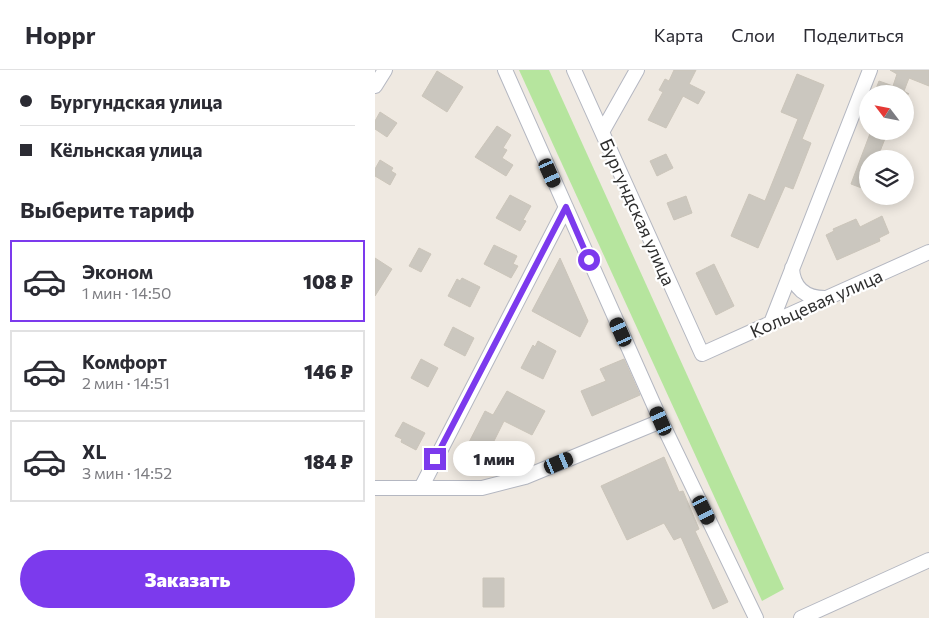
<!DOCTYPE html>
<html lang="ru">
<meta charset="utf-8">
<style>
body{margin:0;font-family:Commissioner,sans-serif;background:#f2f2f3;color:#2b2b33;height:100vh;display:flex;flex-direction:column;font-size:19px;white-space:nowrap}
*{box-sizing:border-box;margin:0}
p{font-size:16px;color:#7c7c81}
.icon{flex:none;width:28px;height:28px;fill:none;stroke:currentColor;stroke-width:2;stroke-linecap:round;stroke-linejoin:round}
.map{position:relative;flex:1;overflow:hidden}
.side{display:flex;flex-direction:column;background:#fff;width:375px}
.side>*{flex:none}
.banner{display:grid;align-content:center;height:110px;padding:0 20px;background:#fff}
.needle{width:32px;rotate:302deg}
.fabs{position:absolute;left:484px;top:15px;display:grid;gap:10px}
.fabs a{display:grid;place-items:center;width:55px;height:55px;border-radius:50%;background:#fff;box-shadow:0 2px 12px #0003;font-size:25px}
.end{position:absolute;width:22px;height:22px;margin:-11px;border:6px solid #7c3aed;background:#fff;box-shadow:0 0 0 2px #fff}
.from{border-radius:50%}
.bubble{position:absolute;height:35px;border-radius:18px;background:#fff;box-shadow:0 2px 12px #0003;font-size:16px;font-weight:800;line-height:35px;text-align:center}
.car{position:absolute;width:15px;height:30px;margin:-15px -8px;border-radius:6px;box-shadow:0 0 4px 1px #0007;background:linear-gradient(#222 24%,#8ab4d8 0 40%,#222 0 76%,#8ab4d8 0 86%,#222 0)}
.banner b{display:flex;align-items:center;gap:18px;height:48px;font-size:19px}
.banner b+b{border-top:1px solid #e1e1e2}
.banner i{width:12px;height:12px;background:#2b2b33}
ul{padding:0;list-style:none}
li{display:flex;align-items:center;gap:15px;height:82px;margin:0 10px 8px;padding:0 10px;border:2px solid #e1e1e2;border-radius:0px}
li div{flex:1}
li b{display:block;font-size:19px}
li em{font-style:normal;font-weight:800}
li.current{border-color:#7c3aed}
li>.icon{width:45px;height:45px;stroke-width:1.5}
h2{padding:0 20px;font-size:22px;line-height:60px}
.primary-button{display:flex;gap:10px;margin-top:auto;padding:10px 20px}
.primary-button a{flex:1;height:58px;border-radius:30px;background:#7c3aed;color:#fff;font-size:20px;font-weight:800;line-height:58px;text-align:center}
header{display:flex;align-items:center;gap:30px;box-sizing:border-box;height:70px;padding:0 25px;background:#fff;border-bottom:1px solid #e1e1e2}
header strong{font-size:24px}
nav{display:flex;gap:28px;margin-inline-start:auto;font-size:18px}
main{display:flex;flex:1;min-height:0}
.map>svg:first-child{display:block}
.green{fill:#b6e59e}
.building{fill:#cbc7bf;stroke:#cbc5ba}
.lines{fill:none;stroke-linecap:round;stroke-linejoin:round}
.street-casing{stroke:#b4b7c1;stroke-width:16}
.street{stroke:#fff;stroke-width:14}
.route{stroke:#7c3aed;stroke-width:6}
.labels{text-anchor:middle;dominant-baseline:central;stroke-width:4.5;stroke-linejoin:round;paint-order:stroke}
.street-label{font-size:18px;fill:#2e2e2e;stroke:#fff}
</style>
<header>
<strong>Hoppr</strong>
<nav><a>Карта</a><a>Слои</a><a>Поделиться</a></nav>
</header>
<main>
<section class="side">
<div class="banner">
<b><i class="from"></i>Бургундская улица</b>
<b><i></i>Кёльнская улица</b>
</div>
<h2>Выберите тариф</h2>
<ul>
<li class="current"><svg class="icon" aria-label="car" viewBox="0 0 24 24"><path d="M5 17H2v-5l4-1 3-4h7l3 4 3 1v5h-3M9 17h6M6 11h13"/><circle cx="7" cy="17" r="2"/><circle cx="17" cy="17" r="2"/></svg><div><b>Эконом</b><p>1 мин · 14:50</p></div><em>108 ₽</em></li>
<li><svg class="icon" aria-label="car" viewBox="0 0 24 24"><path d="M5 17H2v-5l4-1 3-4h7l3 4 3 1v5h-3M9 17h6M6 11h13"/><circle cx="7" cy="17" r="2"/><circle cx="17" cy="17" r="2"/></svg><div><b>Комфорт</b><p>2 мин · 14:51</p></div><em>146 ₽</em></li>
<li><svg class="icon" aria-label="car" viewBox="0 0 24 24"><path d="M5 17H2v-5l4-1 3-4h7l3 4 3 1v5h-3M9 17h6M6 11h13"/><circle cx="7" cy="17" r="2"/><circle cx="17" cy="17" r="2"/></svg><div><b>XL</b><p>3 мин · 14:52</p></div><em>184 ₽</em></li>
</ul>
<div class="primary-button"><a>Заказать</a></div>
</section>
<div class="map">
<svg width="554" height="548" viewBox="0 0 554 548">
<rect width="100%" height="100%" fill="#efe9e1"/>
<path class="green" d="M144,0h30l235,519 -22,12z"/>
<path class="building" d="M299,0h22l-7,14 16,8 -7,12 -15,-8 -17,32 -18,-8 15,-28 -4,-2 6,-11 4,2z
M515,0h39v16l-20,-8 -5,13 5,3h-35l5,-13 14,5 4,-12z
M62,1l26,16 -16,25 -25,-16z
M422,4l27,11 -22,54 9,4 -18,46 -8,-3 -27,62 -27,-12 18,-42 16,7 33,-82 -17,-7z
M5,42l17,11 -10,14 -12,-8v-8z
M122,56l14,9 -8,13 4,2 -5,8 11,7 -7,11 -31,-19z
M496,61h17l-11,28h-10v31l-16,-6z
M291,84l7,14 -16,8 -7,-15z
M5,90l13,8 -2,3 5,3 -6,11 -15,-9v-7z
M135,125l21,11 -8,14 3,1 -6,10 -24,-13z
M311,126l6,17 -18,7 -7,-17z
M507,146l7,17 -10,5 1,3 -43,19 -11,-25 8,-4 -1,-2 23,-10 4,8z
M119,175l23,11 -4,8 5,2 -7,12 -27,-14z
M44,178l12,6 -10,18 -12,-6z
M0,188l17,11 -17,27z
M185,188l28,63 -8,16 -48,-26z
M339,194l20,42 -18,9 -20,-42z
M87,208l18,9 -10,20 -22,-11 9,-17 3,2z
M78,257l21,11 -9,18 -21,-11z
M163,271l18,10 -13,28 -22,-11 12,-23 2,2z
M46,289l17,9 -10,19 -17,-9z
M249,289l16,36 -48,21 -11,-25 25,-10 -6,-12z
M132,321l38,20 -13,24 -28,-14 -16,32 -24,-1 21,-41 8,4z
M28,352l22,11 -9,17 -15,-8 1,-3 -7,-3z
M289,387l15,35 4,-1 16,38 -4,2 33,71 -15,7 -32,-72 -7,3 -10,-17 -37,17 -26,-54z
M108,508h21v29h-21z"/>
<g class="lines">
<g class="street-casing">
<path id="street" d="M130,0l156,351 95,197
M199,0l128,284 227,-102
M0,16l10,-16
M227,62l35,-62
M417,198c1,21 14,30 33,30
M396,253l99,-253
M0,418h107l43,-11 136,-56
M46,418l145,-281
M426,548l128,-58"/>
</g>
<use href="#street" class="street"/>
</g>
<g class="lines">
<path class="route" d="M60,389l131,-252 23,53"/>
</g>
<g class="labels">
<g class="street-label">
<text transform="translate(263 142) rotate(66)">Бургундская улица</text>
<text transform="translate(441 233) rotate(-24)">Кольцевая улица</text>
</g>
</g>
</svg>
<div class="fabs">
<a><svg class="needle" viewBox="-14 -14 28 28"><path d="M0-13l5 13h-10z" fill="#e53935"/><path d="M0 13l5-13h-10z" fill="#7c7c81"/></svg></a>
<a><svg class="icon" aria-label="layers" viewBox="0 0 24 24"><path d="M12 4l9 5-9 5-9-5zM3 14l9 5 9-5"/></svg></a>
</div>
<i class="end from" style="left:214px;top:190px"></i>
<i class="end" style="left:60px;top:389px"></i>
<div class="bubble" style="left:78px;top:371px;width:82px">1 мин</div>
<i class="car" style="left:175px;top:103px;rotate:156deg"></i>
<i class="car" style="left:246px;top:262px;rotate:336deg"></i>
<i class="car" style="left:286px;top:351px;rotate:336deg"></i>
<i class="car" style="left:184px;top:393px;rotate:67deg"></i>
<i class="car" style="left:329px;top:440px;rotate:154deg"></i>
</div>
</main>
